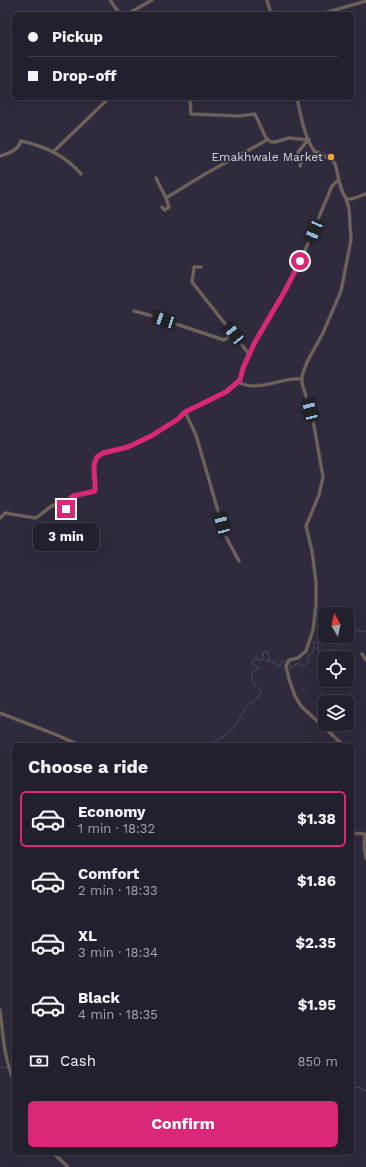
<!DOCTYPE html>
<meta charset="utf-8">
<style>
body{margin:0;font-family:"Work Sans",sans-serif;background:#2b2836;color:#f1f3f6;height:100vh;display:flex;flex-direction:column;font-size:15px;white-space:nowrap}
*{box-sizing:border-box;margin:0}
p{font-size:13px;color:#a3a3aa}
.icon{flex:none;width:22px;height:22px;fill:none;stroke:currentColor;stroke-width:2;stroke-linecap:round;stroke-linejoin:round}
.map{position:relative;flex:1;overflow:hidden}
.side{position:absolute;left:12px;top:743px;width:342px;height:412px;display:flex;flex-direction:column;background:#23202e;border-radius:6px;box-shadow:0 4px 16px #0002,0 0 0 1px #403e4a}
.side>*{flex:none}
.guide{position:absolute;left:12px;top:12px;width:342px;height:88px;border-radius:6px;box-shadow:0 4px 16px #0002,0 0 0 1px #403e4a;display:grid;align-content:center;height:88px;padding:0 16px;background:#23202e}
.needle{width:26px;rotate:351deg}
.fabs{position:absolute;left:318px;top:607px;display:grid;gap:8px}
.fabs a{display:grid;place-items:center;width:36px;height:36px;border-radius:6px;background:#23202e;box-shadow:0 4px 16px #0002,0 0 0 1px #403e4a;font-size:20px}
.end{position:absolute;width:18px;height:18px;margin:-9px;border:5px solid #db2777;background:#fff;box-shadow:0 0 0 2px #fff}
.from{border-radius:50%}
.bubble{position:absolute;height:28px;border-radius:6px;background:#23202e;box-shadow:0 4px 16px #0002,0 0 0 1px #403e4a;font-size:13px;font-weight:700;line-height:28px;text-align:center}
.car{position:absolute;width:12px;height:24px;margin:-12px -6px;border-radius:5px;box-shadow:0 0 3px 1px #0007;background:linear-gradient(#222 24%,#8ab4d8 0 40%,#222 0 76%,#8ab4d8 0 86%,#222 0)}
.guide b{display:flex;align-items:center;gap:14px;height:38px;font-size:15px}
.guide b+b{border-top:1px solid #403e4a}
.guide i{width:10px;height:10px;background:#f1f3f6}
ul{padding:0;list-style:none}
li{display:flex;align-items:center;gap:12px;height:56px;margin:0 8px 6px;padding:0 8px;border:2px solid transparent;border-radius:6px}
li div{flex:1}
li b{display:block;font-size:15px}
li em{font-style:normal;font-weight:700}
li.on{border-color:#db2777}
li>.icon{width:36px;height:36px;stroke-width:1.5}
h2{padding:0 16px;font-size:18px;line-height:48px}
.pay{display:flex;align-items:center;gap:10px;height:44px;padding:0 16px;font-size:15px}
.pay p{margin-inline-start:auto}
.button{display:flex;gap:8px;margin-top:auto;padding:8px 16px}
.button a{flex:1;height:46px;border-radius:6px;background:#db2777;color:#fff;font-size:16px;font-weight:700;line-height:46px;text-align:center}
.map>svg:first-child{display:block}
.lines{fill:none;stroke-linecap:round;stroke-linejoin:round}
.stream{stroke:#504862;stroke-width:1}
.street-casing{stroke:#4c495a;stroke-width:4}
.street{stroke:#736556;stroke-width:2.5}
.route{stroke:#db2777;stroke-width:5}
.poi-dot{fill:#f3a442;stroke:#2f2b3d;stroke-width:1.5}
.labels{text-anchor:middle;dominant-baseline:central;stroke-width:3.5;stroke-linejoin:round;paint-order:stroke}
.poi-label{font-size:12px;fill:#d2d0dc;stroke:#2f2b3d;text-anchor:end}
</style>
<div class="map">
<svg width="366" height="1167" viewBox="0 0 366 1167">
<rect width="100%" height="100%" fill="#2f2b3d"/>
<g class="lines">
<path class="stream" d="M347,624l14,8 5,-1
M210,745c4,-6 13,-6 18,-12 2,-2 4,-4 6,-6 5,-5 8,-15 13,-21 5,-4 10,-7 14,-13l-1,-3c-4,-3 -11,-11 -8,-17 1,-2 5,-4 7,-6l-7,-3 2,-5 8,1 2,-2 -1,-5 4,-2 3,7 -2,1 -1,2h5l7,6 3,-5 3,-1 4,1 2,6 7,-5 5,3 6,-4 -2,-6 6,-4 1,-8 1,-2 3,1v9l2,1c6,-4 15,-1 19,-7 2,-3 3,-7 5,-10
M0,1067l7,1
M352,1088l6,-1 8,4"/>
<g class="street-casing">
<path id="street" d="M110,0l9,13 7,1 5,-2 21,-12
M267,0l4,14
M321,14l45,-13
M190,98l1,16 48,2 16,-2 11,24 5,4h4l14,-4 20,2
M297,98c4,18 7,39 18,54l6,1c4,5 12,5 14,11 3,7 5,32 13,35 5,1 13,-4 18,-5
M53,152l56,-54
M0,156c8,-2 18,-6 21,-15 23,5 45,15 60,33
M300,166l1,-3 -3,-11 10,-12
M156,178l10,20 39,-24 62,-34
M162,207l3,3 4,-3 -3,-9
M201,267h-7l-2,15 57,72
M134,311l15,4 75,25 10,-6
M238,382c20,11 43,-5 64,-3
M0,518l5,-5 30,5c8,-3 15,-15 25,-14 3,5 5,5 11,4v-10l2,-2 22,-5c1,-12 -4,-24 2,-34 9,-5 20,-7 29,-10 13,-4 52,-25 59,-35
M239,561l-14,-26 -29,-100 -11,-23 41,-20 14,-12 3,-12 12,-26 31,-53 15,-29 31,-74 7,-7
M362,654l4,6
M0,713l57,22 22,10
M343,745l-42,-39 -6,-10 -6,-17 -3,-13 3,-6 9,-2 8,-7 7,-21 3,-26v-21l-4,-32 -6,-25 13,-31 4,-18 -10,-57 -11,-37v-7l5,-14 16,-29 18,-42 10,-51 -2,-32 -4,-12
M352,833l13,1
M365,834l-1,13 2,12
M0,1010c3,24 4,49 14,71
M53,1153l15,14"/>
</g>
<use href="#street" class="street"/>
</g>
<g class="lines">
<path class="route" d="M66,509l4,-1 2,-3 -1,-7 2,-2 22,-5c1,-12 -4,-24 2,-34l6,-4 25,-6 23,-11 27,-17 7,-7 41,-20 14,-12 3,-12 12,-26 31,-53 14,-28"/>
</g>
<circle class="poi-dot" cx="331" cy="157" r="4"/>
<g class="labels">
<g class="poi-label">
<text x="323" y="157">Emakhwale Market</text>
</g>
</g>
</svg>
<div class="fabs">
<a><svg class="needle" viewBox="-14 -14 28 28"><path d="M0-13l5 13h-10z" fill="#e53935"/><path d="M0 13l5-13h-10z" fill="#a3a3aa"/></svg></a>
<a><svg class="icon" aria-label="locate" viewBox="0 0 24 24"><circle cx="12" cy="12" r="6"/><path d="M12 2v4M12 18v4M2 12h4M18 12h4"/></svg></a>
<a><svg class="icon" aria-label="layers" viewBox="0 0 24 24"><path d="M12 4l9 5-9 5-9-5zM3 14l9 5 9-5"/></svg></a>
</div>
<i class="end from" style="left:300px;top:261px"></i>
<i class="end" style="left:66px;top:509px"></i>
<div class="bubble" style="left:33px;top:523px;width:66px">3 min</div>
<i class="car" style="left:314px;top:231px;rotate:203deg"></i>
<i class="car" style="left:164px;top:320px;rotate:288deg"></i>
<i class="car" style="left:234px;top:334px;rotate:321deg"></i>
<i class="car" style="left:310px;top:410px;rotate:346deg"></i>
<i class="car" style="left:222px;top:524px;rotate:345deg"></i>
<div class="guide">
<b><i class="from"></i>Pickup</b>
<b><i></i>Drop-off</b>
</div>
<section class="side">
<h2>Choose a ride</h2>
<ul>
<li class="on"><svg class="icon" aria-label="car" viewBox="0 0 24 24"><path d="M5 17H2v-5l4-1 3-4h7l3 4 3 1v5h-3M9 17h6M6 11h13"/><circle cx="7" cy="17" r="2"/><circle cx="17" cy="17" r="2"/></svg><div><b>Economy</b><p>1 min · 18:32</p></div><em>$1.38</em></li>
<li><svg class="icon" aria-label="car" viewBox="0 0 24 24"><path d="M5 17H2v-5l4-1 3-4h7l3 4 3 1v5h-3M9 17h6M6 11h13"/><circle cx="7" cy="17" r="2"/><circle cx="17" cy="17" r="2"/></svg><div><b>Comfort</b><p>2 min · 18:33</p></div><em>$1.86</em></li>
<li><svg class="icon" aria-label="car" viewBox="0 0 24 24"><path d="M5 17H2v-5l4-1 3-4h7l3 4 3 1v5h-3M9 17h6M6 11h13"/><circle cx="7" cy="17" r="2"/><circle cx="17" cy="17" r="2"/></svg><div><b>XL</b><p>3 min · 18:34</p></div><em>$2.35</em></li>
<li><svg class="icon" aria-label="car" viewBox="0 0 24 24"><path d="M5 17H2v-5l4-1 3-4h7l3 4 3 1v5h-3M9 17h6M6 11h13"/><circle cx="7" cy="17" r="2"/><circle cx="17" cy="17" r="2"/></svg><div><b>Black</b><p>4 min · 18:35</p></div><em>$1.95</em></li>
</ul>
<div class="pay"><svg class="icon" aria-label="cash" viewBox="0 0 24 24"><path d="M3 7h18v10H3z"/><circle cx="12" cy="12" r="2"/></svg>Cash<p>850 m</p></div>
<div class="button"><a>Confirm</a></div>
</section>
</div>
